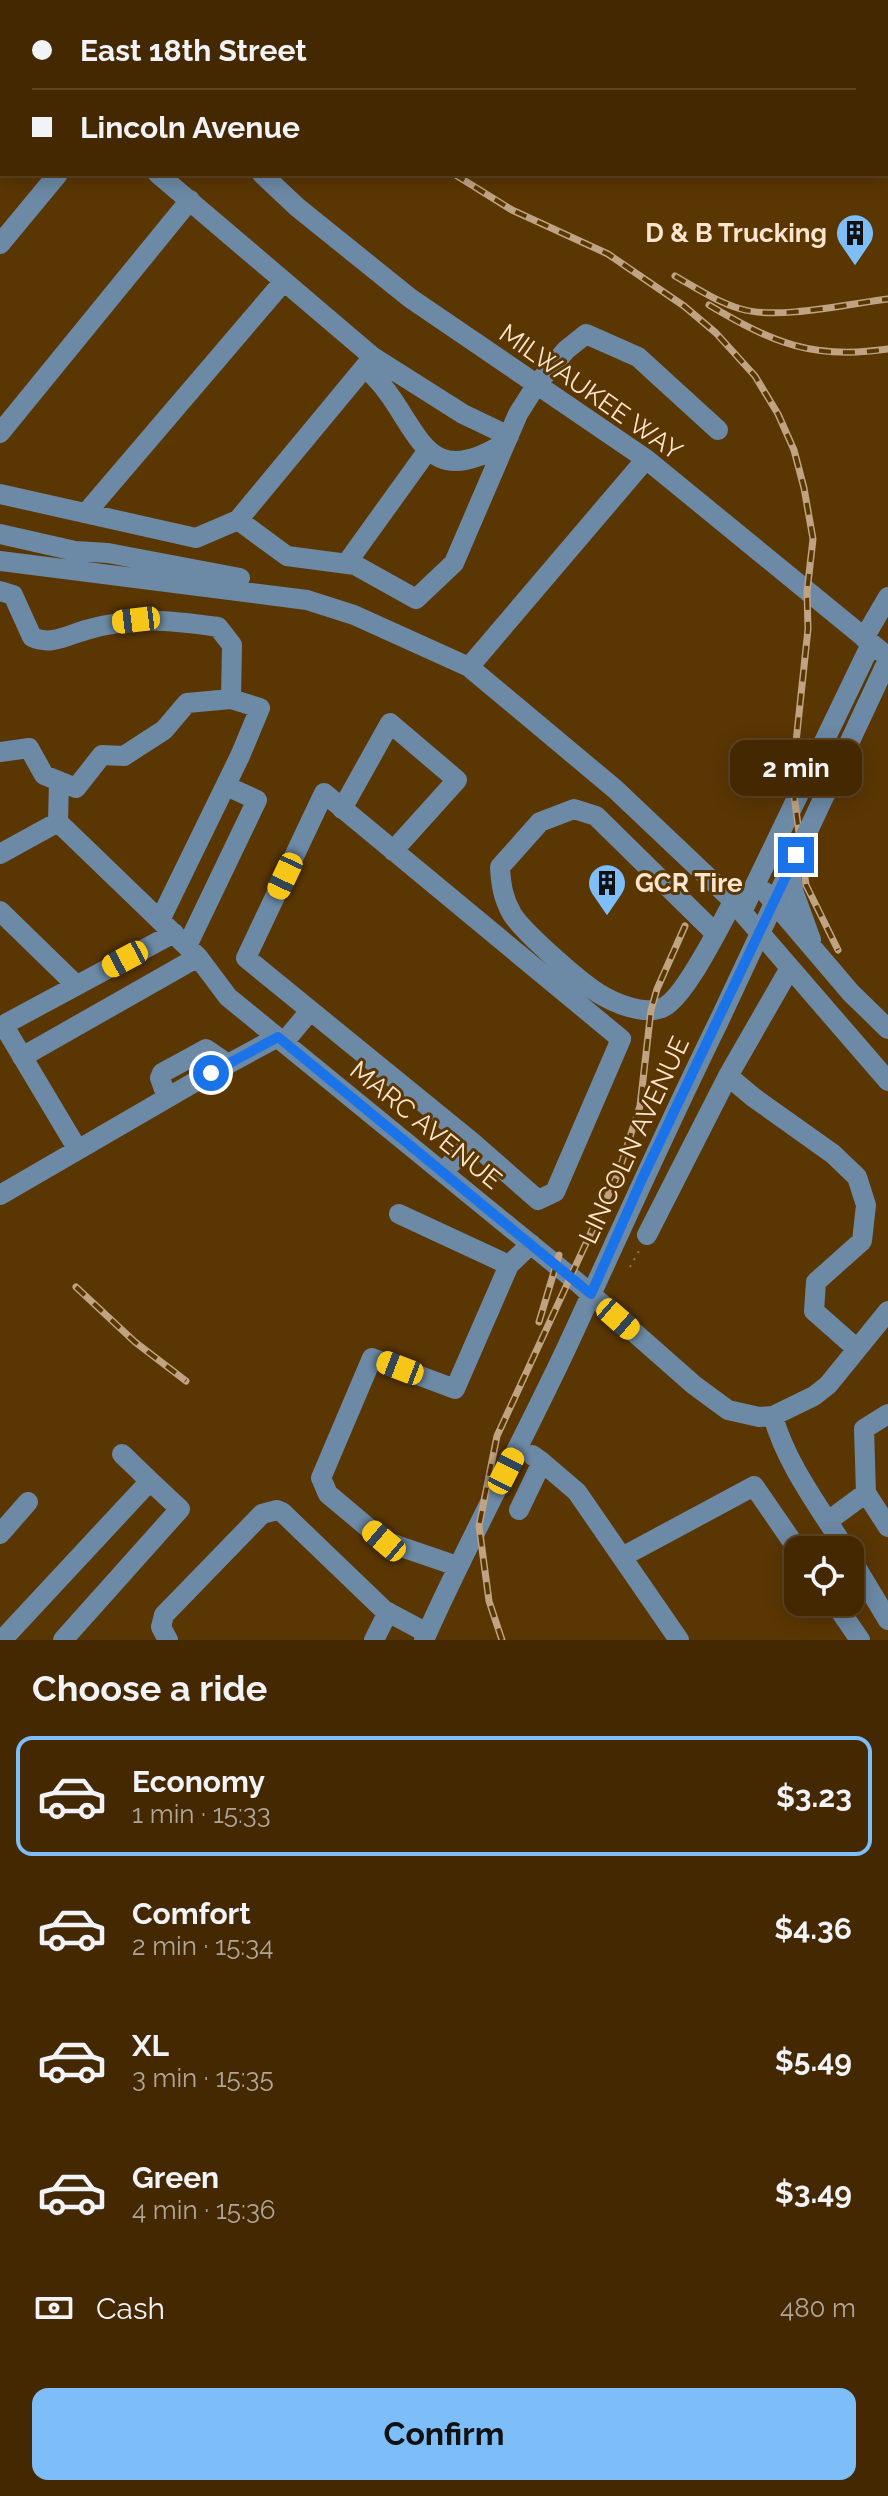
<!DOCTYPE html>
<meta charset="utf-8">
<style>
body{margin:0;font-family:Raleway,sans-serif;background:#4b300c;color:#f1f3f6;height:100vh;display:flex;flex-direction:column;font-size:30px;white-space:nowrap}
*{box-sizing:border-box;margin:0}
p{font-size:26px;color:#afa699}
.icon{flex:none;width:44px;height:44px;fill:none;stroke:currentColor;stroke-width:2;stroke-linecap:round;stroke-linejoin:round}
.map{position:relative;height:1640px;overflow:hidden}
.sheet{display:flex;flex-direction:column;background:#442802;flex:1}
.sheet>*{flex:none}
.guide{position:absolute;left:0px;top:0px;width:888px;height:176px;box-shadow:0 4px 20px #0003,0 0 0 2px #5c4424;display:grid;align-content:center;height:176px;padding:0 32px;background:#442802}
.controls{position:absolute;left:784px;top:1536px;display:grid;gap:16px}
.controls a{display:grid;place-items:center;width:80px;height:80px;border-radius:16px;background:#442802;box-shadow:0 4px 20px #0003,0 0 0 2px #5c4424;font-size:40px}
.end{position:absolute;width:36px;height:36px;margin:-18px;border:10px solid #1a73e8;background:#fff;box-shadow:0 0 0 4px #fff}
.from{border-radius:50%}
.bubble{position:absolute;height:56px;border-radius:16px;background:#442802;box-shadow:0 4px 20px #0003,0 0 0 2px #5c4424;font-size:26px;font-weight:700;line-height:56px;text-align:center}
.car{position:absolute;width:24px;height:48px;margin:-24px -12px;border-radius:10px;box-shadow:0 0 6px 2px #0007;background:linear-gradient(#f5c518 24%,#345 0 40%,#f5c518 0 76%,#345 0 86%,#f5c518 0)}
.guide b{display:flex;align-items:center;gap:28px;height:76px;font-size:30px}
.guide b+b{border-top:2px solid #5c4424}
.guide i{width:20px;height:20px;background:#f1f3f6}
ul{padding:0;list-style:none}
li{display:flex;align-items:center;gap:24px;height:120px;margin:0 16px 12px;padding:0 16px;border:4px solid transparent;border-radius:16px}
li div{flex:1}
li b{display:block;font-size:30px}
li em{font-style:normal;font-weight:700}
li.selected{border-color:#7dbef9}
li>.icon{width:72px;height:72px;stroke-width:1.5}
h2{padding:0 32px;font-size:36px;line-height:96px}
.pay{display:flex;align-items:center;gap:20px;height:88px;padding:0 32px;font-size:30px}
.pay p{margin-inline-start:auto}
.action{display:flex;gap:16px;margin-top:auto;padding:16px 32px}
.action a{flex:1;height:92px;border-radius:16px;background:#7dbef9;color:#111;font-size:32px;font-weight:700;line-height:92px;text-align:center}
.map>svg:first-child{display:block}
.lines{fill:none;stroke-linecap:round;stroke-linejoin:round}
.path{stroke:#917248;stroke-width:2;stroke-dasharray:2 6;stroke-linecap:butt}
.minor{stroke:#6c89a5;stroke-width:20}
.rail-casing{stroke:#bfa382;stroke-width:7}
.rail{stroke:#5a3603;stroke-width:4;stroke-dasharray:12;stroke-linecap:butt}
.minor-bridge{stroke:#6c89a5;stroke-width:20}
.route{stroke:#1a73e8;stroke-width:10}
.labels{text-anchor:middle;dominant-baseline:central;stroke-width:6;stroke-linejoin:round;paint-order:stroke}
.poi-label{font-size:26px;font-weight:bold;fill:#fce5ce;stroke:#5a3603;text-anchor:end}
.street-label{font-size:26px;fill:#fce5ce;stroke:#5a3603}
</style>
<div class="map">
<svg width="888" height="1640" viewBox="0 0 888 1640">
<rect width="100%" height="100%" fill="#5a3603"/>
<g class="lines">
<path class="path" d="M630,1267l9,-16"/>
<path class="minor" d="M80,0l2,2
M16,2l1,-2
M654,2l1,-2
M770,2l2,-2
M873,2l1,-2
M0,54l2,-2
M886,131l2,4
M158,174l215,183 -135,163 49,36 68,9 61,34 38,-36 64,-149 19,-30 29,-34 20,-16 52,23 80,73
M262,174l35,33 113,91 236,161 242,198
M0,244l58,-70
M373,357l90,57 46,22
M365,368c54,44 51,132 141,74
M0,433l190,-233
M646,459l-177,208 146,122 113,107 160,185
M0,494l196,44 42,-18
M86,513l198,-232
M0,534l75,17 33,2 132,25
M0,561l307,39 47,15 115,52
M346,564l82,-114
M0,591l13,4 19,42c19,9 36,-2 54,-7 50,-14 83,-10 132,-3l14,18 -1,54
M864,638l24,-41
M0,752l29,-4 15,27 32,13 26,-33 22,1 40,-26 23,-27 44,-4 29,9 -20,48 -80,164
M59,781l-1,41 140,135 30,40 349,285 117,103 34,25 31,7 14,-1 41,-20 14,-11 60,-74
M324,793l297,246 -66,153 -17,8 -66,-58 -226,-184z
M342,809l48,-86 67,57 -64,71
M0,854l58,-32
M788,863l6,30 17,47
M765,892l86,101 37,36
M0,911l76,74
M742,912l129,-268
M715,933l-119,-117 -22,-7 -34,13 -40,45c1,18 3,31 12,47 11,18 67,67 86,79 16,10 44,22 64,15 22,-8 58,-83 71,-106
M187,946l70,-146 -31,-14
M284,1042l26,-31
M22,1057l176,-100
M728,1076l25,21 80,57 24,23 9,28 -4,36 -46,41 -2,29 43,38
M167,1098l-7,-20 2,-5 44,-24 22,15
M78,1150l-71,-119v-8l167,-90
M443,1172l29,-30
M0,1195l193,-112 85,-46
M399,1214l110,51 22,-21
M647,1235l81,-159 62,-108
M888,1414l-24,15 2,64 22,34
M773,1416c13,48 47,92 73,134
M542,1462l35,30 102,148
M519,1510l23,-48 -10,-7
M828,1521l38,-28
M0,1534l28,-32
M622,1557l132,-71 44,64
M850,1557l38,63
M457,1566l-73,-25 -56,-47 -7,-16 51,-120 83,31 54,-124
M834,1602l26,38
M2,1640l148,-159 -28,-27
M63,1640l117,-131 -30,-28
M168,1640l-7,-13 3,-12 98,-101 15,-4 5,2 102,98 43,23
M374,1640l14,-28
M424,1640c44,-99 96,-193 142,-291 50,-108 99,-218 152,-326"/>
<g class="rail-casing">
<path id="rail" d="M232,0l3,2
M357,0l1,2
M430,2v-2
M454,174l58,36 96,44 76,52 32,27 39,43 23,38 16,36 10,38 9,51 -6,53 1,37 -16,151 14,105 32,65
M675,276c21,12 42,26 66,33 38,11 106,-5 147,-10
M709,305c64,38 104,55 179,44
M76,1287l59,55 51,39
M539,1322l20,-67
M502,1640l-13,-39 -10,-75 18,-90 121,-262 22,-68 11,-96 6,-21 28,-63"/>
</g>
<use href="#rail" class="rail"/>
<path class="minor-bridge" d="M718,1023l170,-363"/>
</g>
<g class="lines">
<path class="route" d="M211,1073l67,-36 313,257 51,-115 154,-324"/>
</g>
<defs>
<g id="building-pin" transform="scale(2)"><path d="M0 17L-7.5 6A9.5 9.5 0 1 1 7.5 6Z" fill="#7dbef9" stroke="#5a3603"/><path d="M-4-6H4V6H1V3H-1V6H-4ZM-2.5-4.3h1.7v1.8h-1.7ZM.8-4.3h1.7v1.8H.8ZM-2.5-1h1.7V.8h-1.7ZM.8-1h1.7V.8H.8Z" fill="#111"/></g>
</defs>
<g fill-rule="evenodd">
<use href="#building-pin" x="855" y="233"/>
<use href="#building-pin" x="607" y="883"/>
</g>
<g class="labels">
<g class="poi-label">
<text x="827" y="233">D &amp; B Trucking</text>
<text x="635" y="883" text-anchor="start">GCR Tire</text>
</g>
<g class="street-label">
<text transform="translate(591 392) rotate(35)">MILWAUKEE WAY</text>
<text transform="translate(426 1125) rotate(39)">MARC AVENUE</text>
<text transform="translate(634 1140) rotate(-65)">LINCOLN AVENUE</text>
</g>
</g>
</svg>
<div class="controls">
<a><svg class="icon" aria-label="locate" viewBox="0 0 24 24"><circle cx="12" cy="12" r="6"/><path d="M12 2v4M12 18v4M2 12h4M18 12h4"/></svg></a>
</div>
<i class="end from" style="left:211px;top:1073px"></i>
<i class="end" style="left:796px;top:855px"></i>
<div class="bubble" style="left:730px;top:740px;width:132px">2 min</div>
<i class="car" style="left:136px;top:620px;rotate:263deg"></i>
<i class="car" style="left:285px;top:876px;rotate:205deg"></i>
<i class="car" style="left:125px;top:959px;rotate:242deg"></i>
<i class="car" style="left:618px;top:1319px;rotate:131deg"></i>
<i class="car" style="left:400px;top:1368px;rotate:291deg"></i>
<i class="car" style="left:506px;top:1471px;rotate:27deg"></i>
<i class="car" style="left:384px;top:1541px;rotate:310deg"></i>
<div class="guide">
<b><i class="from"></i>East 18th Street</b>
<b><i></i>Lincoln Avenue</b>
</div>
</div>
<section class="sheet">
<h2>Choose a ride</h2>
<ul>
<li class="selected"><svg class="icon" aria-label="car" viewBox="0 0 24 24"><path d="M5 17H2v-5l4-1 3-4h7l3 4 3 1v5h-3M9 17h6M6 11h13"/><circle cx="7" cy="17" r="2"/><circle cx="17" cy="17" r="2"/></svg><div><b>Economy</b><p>1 min · 15:33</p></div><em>$3.23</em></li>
<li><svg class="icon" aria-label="car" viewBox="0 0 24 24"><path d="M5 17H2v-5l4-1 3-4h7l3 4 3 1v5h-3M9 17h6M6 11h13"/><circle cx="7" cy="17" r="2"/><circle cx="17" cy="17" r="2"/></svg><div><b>Comfort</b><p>2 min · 15:34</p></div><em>$4.36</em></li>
<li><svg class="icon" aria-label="car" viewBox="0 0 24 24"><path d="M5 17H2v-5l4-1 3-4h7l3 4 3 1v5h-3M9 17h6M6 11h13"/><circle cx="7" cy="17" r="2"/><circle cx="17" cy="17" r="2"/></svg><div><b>XL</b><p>3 min · 15:35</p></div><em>$5.49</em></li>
<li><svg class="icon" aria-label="car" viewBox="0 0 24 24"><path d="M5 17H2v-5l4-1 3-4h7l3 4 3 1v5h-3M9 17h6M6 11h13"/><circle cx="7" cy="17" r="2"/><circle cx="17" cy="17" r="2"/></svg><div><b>Green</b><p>4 min · 15:36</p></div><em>$3.49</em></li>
</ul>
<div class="pay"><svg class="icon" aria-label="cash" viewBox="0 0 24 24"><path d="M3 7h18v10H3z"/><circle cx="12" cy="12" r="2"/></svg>Cash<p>480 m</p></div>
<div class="action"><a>Confirm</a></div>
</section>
